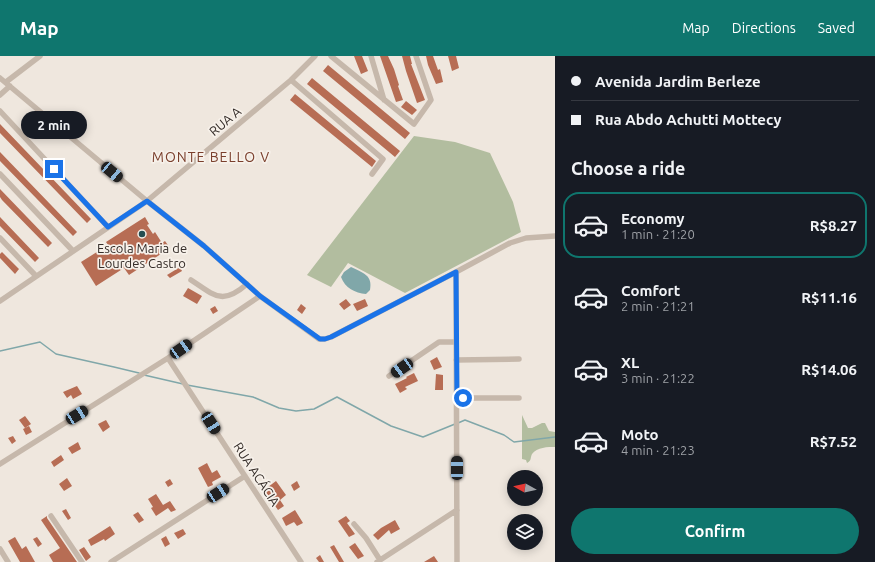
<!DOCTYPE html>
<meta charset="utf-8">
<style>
body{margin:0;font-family:Ubuntu,sans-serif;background:#20242c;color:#f1f3f6;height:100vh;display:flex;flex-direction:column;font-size:15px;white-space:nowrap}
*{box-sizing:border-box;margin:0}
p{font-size:13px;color:#9ea1a6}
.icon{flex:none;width:22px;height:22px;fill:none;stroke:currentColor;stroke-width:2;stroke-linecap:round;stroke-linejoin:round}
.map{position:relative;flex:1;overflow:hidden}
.panel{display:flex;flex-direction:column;background:#171b24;width:320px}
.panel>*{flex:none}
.guide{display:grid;align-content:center;height:88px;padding:0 16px;background:#171b24}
.needle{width:26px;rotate:278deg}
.controls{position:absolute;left:507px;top:414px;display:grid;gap:8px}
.controls a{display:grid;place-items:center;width:36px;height:36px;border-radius:50%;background:#171b24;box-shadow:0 2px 10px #0003;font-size:20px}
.end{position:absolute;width:18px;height:18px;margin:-9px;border:5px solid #1a73e8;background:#fff;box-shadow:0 0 0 2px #fff}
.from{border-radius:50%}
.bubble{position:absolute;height:28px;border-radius:14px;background:#171b24;box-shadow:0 2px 10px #0003;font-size:13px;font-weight:600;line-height:28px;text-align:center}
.car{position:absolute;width:12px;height:24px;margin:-12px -6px;border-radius:5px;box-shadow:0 0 3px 1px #0007;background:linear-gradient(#222 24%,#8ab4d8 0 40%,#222 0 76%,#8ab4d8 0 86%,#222 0)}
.guide b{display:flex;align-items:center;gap:14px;height:38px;font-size:15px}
.guide b+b{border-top:1px solid #363941}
.guide i{width:10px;height:10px;background:#f1f3f6}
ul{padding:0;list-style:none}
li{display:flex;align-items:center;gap:12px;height:66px;margin:0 8px 6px;padding:0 8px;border:2px solid transparent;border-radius:16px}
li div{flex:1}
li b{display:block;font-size:15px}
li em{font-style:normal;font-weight:600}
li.on{border-color:#0f766e}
li>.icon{width:36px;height:36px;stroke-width:1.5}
h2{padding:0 16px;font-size:18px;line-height:48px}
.action{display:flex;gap:8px;margin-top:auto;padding:8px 16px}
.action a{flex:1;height:46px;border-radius:24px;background:#0f766e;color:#fff;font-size:16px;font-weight:600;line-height:46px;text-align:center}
header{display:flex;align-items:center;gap:24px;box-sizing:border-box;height:56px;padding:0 20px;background:#0f766e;color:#fff}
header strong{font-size:19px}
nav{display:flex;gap:22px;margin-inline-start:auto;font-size:14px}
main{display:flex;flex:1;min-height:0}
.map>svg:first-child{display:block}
.green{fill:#b2bd9f}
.water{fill:#80a7a9}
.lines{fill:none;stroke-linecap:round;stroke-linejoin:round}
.stream{stroke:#80a7a9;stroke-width:1.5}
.building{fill:#b76d54}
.minor{stroke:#c6b8ab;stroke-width:5.5}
.route{stroke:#1a73e8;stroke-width:5}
.poi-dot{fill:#244e51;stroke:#f7f1ea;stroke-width:1.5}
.labels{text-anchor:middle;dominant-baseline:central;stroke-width:3.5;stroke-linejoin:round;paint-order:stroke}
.street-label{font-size:13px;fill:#352d29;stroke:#f7f1ea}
.poi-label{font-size:13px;fill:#352d29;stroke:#f7f1ea}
.neighbourhood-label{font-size:14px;letter-spacing:1px;fill:#7a3f2c;stroke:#f7f1ea}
</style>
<header>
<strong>Map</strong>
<nav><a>Map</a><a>Directions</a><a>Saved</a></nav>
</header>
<main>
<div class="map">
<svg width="555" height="506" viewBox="0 0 555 506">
<rect width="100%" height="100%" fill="#efe7de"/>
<path class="green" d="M414,80l41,6 35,11 23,49 8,30 -116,61 -57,-30 -17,24 -24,-12z
M522,359l6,13h4l10,-5h3l4,8 6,1v15c-7,0 -18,0 -23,7 -2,4 0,6 -5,9l-1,-3 -4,-1z"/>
<path class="water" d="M351,211c12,6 22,8 19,23l-4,4c-11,-1 -21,-6 -25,-17l3,-5z"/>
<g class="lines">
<path class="stream" d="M0,295l40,-9 16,12 58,13 25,6
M144,319l39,9
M187,329l66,12 26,11 17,3 18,-2 23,-12 54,29 32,11 32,-13
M458,367l7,-3 39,15 10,7 41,-5"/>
</g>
<path class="building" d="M354,0h8l6,15 -7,3z
M380,0h8l6,13 5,16 -1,1 5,14 -7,2z
M402,0h8l2,8h-1l14,36 -8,3 -11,-32z
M426,0h7l5,14 2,-1 3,13 -7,2 -8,-19z
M448,0h8l3,12 -7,3z
M328,9l82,68 -5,6 -82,-68z
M312,22l88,73 -5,6 -88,-73z
M295,38l81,67 -4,6 -82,-67z
M406,45l11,9 -5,5 -11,-8z
M0,68l91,95 -4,4 -87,-90z
M0,96l77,80 -4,4 -73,-75z
M0,133l52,54 -4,4 -46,-47 -2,-3z
M0,161l39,41 -4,4 -35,-36z
M145,161l4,7 -2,1 6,9 2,-2 7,11 3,-2 5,7 -41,27 -5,-7 -28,18 -15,-24 27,-17 -2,-3z
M2,196l17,17 -4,5 -15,-16v-4z
M180,211l2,4 -12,7 -3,-3z
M188,232l14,8 -5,8 -14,-8z
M346,243l5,6 -7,5 -5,-6z
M365,243l3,7 -11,5 -4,-7z
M301,248l5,4 -4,6 -5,-4z
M215,250l3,5 -5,3 -3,-5z
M437,301l5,10 -8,3 -4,-9z
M414,317l4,8 -13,6 2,2 -7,4 -5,-9 12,-6 -1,-1z
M436,318l7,1v15h-8z
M77,330l5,8 -9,5 -2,-4 -4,3 -4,-6z
M25,360l6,8 -6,4 -6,-8z
M106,364l4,7 -7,5 -5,-8z
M29,370l3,6 -6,3 -3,-6z
M13,380l3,5 -4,3 -4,-6z
M78,386l3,7 -9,5 -4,-6z
M61,399l3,5 -10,7 -3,-5z
M207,407l5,10 5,-3 4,7 -9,5 1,3 -5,2 -10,-19z
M67,422l5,8 -8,5 -5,-7z
M170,423l3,5 -5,3 -3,-5z
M276,425l10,14 -6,5 4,6 -6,4 -14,-20z
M297,425l3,6 -6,4 -3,-6z
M156,438l7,11 7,-4 6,9 -5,2 -3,-4 -12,8 -5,-8 2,-1 -5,-8z
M66,453l5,9 -3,2 -6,-9z
M295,454l8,13 -6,3 -3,-4 -8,4 -4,-8z
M138,456l6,8 -5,3 -6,-8z
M47,460v2l30,44h-24l-4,-7 11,-7 -19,-28z
M346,460l4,5 -3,2 8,11 -6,3 -11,-16z
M395,464l5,9 -9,5 -2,-4 -11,10 -5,-5 8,-7z
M110,470l5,8 -10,7 -1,-2 -13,7 -3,-6z
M183,473l3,5 -8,5 -4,-6z
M166,480l4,8 -5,3 -4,-8z
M15,481l7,12 4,-3 9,16h-15l-12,-21z
M37,481l5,7 -4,3 -5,-8z
M355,487l9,13 -6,3 -9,-12z
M334,489l10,17h-5l-9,-15z
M84,491l7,10 -5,4 -7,-11z
M320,499l4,7h-5l-3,-4z
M434,500l4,6h-14z"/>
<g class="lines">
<path class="minor" d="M331,0l83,68 17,-24 -15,-44
M371,0l13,44
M0,22l147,123 57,45 56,50 59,43h6l6,-2 125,-65 54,-29 16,-5 29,-2
M291,24l92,79 -11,15
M6,26l34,-26
M0,39l10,-9
M0,55l108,116
M0,118l73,77
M0,182l36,38
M456,216l1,290
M191,224c23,15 31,26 56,4
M0,245l147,-100 144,-121 24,-24
M168,302l133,204
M456,304l63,-1
M389,320l50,-34h17
M457,342h62
M0,408l168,-106 92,-62
M51,460l31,46
M354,468l12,14 14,22
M0,493l8,13
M111,506l134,-86
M377,506l80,-52"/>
</g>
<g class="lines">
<path class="route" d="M54,113l54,58 39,-26 57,45 56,50 60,43h5l6,-2 125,-65 1,126h6"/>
</g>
<circle class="poi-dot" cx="142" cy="178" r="4"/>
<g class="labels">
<g class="street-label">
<text transform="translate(225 65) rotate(-40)">RUA A</text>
<text transform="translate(257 418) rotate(57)">RUA ACÁCIA</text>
</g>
<g class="poi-label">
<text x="142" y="192">Escola Maria de<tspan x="142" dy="15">Lourdes Castro</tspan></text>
</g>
<g class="neighbourhood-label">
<text x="211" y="101">MONTE BELLO V</text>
</g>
</g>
</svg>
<div class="controls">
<a><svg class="needle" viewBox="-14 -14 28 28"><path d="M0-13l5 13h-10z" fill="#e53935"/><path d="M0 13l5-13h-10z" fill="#9ea1a6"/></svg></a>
<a><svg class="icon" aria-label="layers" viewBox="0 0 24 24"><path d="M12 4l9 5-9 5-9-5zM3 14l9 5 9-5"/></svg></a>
</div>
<i class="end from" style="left:463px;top:342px"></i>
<i class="end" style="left:54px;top:113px"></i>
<div class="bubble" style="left:21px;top:55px;width:66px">2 min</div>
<i class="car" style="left:112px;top:116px;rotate:130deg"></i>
<i class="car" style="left:181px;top:293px;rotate:56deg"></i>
<i class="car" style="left:402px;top:312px;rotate:235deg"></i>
<i class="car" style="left:77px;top:359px;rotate:58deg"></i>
<i class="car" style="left:211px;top:367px;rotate:147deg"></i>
<i class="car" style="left:457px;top:412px;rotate:0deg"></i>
<i class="car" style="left:218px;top:437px;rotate:57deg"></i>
</div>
<section class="panel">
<div class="guide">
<b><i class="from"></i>Avenida Jardim Berleze</b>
<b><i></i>Rua Abdo Achutti Mottecy</b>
</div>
<h2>Choose a ride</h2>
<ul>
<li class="on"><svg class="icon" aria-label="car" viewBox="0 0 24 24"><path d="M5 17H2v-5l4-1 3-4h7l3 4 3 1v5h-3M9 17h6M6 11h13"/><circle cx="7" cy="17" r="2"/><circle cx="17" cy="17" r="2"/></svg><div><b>Economy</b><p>1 min · 21:20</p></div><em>R$8.27</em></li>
<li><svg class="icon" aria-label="car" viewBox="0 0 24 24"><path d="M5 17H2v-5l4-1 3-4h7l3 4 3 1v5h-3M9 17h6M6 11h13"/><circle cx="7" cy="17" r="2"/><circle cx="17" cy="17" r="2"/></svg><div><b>Comfort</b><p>2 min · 21:21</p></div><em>R$11.16</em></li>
<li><svg class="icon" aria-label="car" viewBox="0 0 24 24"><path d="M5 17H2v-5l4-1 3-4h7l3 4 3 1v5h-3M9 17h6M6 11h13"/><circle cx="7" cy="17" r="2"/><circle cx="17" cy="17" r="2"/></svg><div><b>XL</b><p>3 min · 21:22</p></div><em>R$14.06</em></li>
<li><svg class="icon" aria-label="car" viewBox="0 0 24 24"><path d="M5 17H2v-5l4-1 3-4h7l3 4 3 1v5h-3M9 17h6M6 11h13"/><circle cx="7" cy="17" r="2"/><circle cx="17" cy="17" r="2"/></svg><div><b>Moto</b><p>4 min · 21:23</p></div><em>R$7.52</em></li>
</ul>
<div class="action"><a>Confirm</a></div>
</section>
</main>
